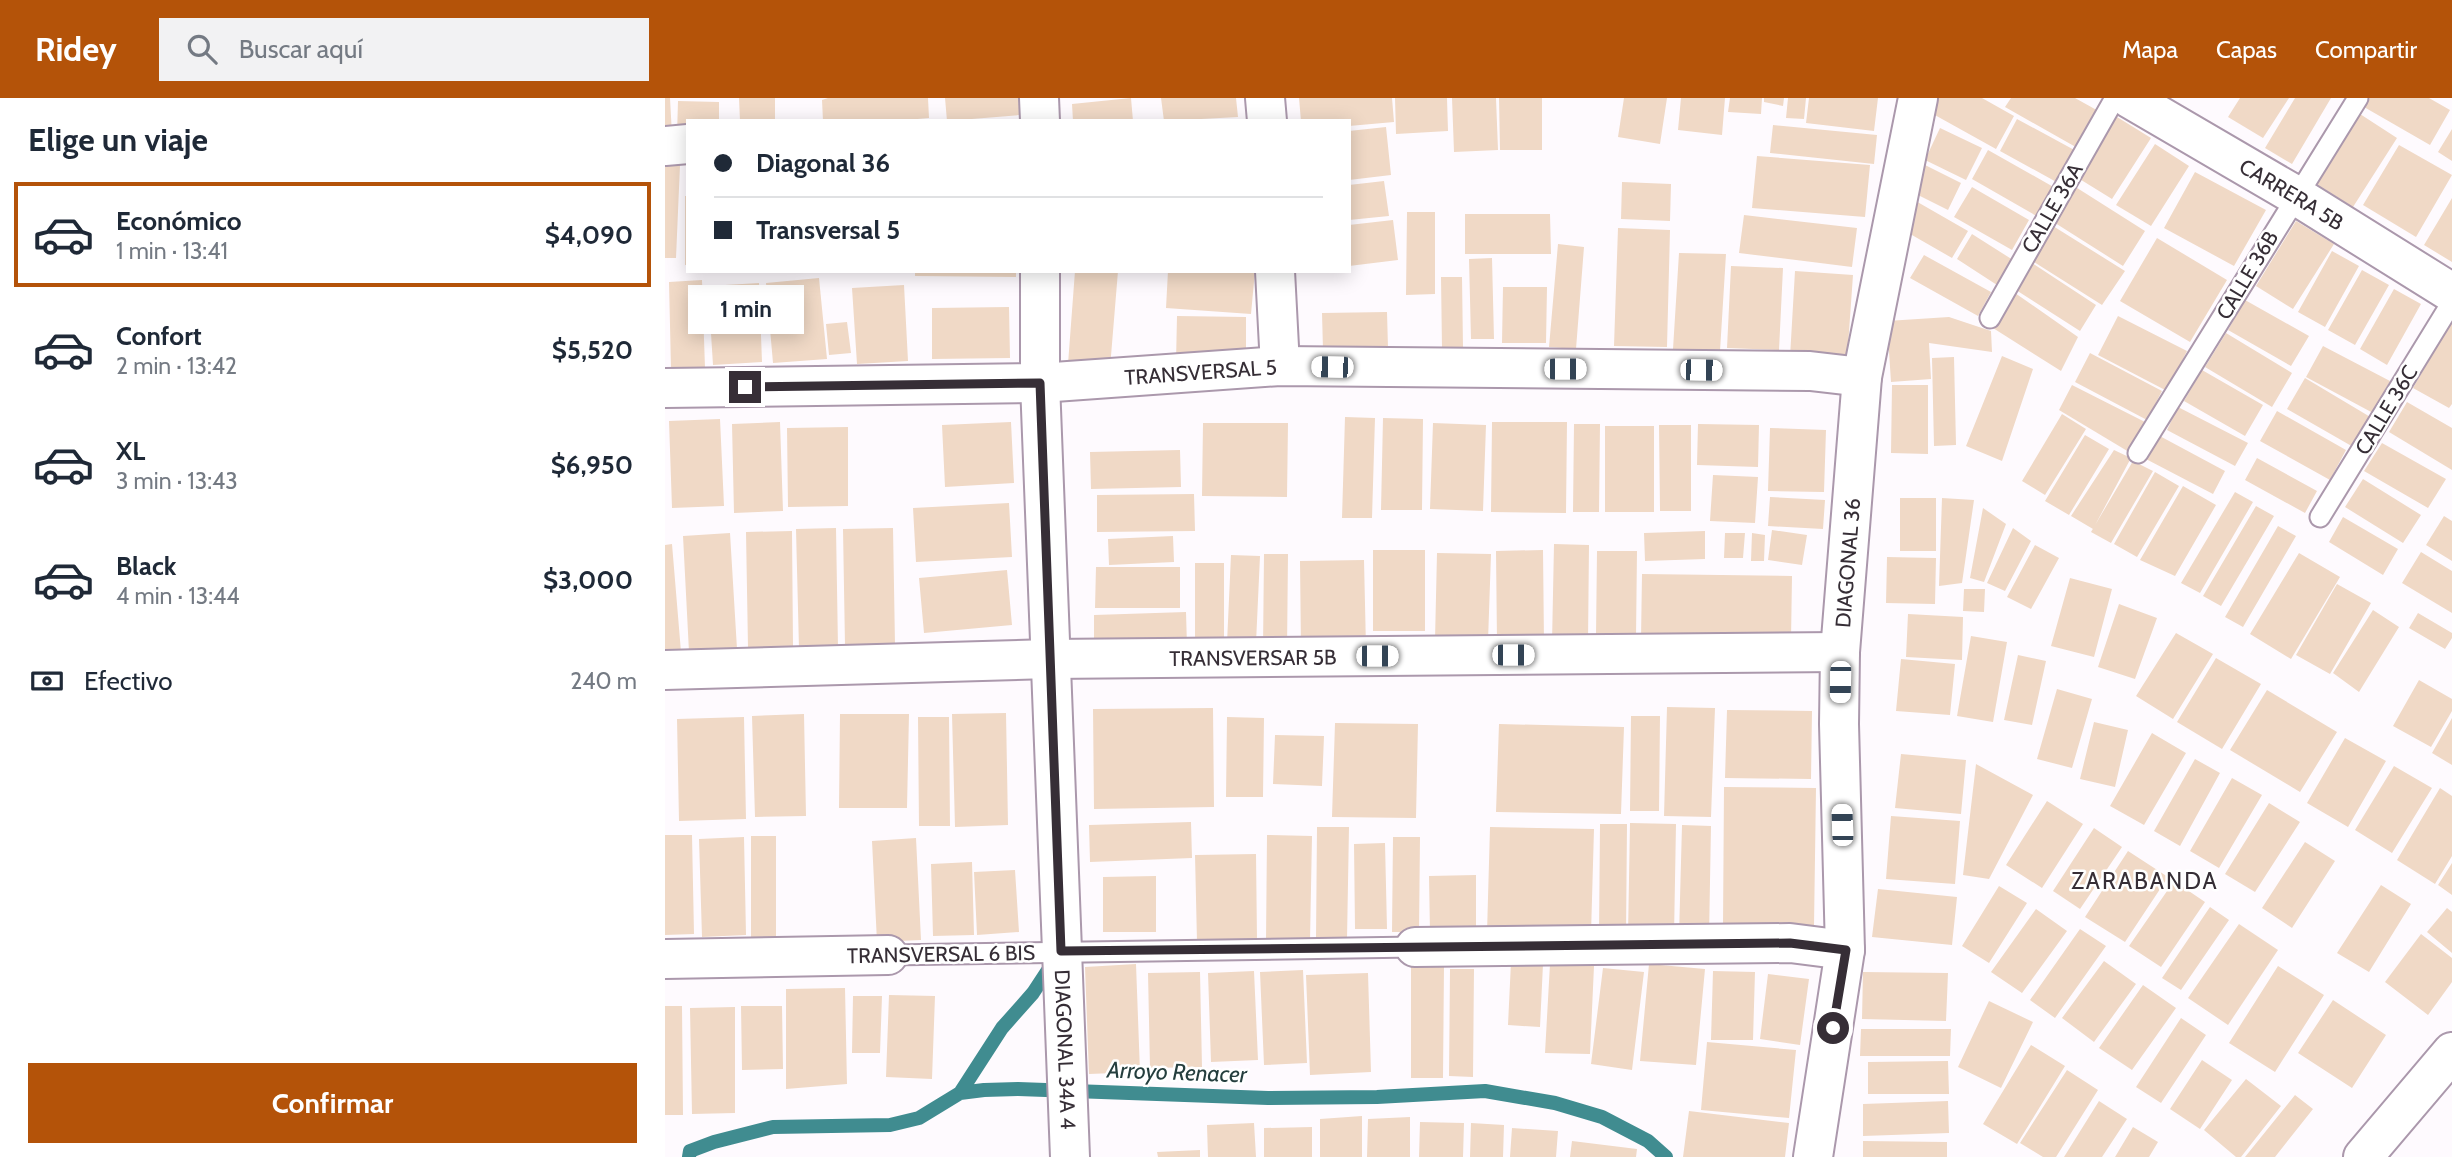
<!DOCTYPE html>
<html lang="es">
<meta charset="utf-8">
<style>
body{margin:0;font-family:Cabin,sans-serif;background:#f2f2f3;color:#1f2937;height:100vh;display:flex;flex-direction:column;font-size:26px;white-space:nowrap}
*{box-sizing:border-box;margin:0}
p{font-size:23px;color:#747a83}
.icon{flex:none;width:38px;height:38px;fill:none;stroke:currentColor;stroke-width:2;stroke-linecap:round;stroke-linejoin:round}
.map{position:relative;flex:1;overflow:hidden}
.sheet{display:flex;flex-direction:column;background:#fff;width:665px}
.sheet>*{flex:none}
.guide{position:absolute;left:21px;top:21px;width:665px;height:154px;border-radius:0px;box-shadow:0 4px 18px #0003;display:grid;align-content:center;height:154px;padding:0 28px;background:#fff}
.end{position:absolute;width:32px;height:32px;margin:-16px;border:9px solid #362e36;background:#fff;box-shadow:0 0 0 4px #fff}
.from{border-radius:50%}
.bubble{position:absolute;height:49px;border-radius:0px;background:#fff;box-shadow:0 4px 18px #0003;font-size:23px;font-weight:700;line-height:49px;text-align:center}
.car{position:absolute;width:21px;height:42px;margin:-21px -10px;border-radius:9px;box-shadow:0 0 5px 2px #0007;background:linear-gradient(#fff 24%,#345 0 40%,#fff 0 76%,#345 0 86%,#fff 0)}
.guide b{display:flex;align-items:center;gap:24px;height:66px;font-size:26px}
.guide b+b{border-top:2px solid #e0e1e3}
.guide i{width:18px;height:18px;background:#1f2937}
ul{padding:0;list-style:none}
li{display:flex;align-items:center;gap:21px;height:105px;margin:0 14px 10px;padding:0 14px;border:4px solid transparent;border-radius:0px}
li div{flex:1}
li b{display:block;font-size:26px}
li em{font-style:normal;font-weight:700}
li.current{border-color:#b45309}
li>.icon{width:63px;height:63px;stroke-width:1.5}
h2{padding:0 28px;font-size:32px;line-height:84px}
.pay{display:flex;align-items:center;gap:18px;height:77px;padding:0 28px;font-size:26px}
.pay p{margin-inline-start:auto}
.action{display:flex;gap:14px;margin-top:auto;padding:14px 28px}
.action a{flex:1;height:80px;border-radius:0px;background:#b45309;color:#fff;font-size:28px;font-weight:700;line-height:80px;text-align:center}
header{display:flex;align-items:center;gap:42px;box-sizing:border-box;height:98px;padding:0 35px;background:#b45309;color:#fff}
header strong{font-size:33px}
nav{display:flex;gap:38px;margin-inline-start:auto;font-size:24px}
.search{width:490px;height:63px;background:#f2f2f3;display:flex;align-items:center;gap:18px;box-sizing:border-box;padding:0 24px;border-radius:0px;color:#747a83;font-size:26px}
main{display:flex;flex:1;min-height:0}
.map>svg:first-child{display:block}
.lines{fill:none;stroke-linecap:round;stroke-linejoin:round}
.stream{stroke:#408c90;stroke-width:14}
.building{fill:#f0d9c6}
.lane-casing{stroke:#ab98ac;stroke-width:23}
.street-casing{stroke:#ab98ac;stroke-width:42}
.secondary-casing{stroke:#ab98ac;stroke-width:42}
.lane{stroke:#fff;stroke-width:19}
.street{stroke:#fff;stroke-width:38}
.secondary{stroke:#fff;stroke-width:38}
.route{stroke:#362e36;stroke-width:9}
.labels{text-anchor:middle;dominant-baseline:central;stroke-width:5;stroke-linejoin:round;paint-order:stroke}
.street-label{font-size:21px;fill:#362e36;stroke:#fff}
.neighbourhood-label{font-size:23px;letter-spacing:2px;fill:#362e36;stroke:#fff}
.water-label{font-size:23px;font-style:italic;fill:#253e3e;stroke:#fff}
</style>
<header>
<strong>Ridey</strong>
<div class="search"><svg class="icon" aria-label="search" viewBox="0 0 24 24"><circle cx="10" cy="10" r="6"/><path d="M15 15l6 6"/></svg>Buscar aquí</div>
<nav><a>Mapa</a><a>Capas</a><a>Compartir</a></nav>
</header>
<main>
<section class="sheet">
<h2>Elige un viaje</h2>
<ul>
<li class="current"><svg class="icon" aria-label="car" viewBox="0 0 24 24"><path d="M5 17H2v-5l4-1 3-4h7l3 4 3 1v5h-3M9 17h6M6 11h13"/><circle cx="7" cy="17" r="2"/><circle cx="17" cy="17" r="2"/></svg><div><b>Económico</b><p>1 min · 13:41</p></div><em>$4,090</em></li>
<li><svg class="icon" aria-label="car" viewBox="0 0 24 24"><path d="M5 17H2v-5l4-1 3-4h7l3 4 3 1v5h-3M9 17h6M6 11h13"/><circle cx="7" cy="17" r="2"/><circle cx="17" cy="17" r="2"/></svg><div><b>Confort</b><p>2 min · 13:42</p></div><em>$5,520</em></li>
<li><svg class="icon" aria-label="car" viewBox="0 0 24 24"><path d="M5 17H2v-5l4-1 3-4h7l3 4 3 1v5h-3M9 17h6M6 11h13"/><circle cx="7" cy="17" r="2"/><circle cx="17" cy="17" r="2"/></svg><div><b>XL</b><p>3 min · 13:43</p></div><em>$6,950</em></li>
<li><svg class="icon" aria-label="car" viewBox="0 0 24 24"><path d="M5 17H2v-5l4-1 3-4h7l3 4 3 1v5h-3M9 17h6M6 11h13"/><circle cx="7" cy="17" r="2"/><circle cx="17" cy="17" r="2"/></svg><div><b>Black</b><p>4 min · 13:44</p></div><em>$3,000</em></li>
</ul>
<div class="pay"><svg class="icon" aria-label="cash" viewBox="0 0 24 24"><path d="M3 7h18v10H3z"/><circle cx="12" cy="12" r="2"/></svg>Efectivo<p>240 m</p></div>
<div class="action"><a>Confirmar</a></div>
</section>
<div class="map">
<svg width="1787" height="1059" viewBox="0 0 1787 1059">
<rect width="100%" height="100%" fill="#fefafe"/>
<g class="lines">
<path class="stream" d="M295,995l42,-65 31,-35 21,-32
M24,1059l1,-6 24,-9 59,-15 117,-2 29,-7 41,-25 24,-3 34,-1 250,9 109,-1 108,-6 70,12 47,14 46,24 18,16"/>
</g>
<path class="building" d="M0,0h5l2,37h-7z
M74,0h36v23h-35z
M163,0h100l1,20 -35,3h-71l-1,-21z
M280,0h85l2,16 -85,7z
M466,0l2,23h-60l-1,-17z
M496,0h75l2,19 -74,4z
M634,0h93l2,24 -45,4v-5h-48z
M730,0h52l1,33 -52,3z
M787,0h44l2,52 -44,2z
M834,0h43v52h-42z
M959,0h43l-7,46 -42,-7z
M1016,0h44l-3,37 -44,-5z
M1065,0h32l-1,16 -33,-2z
M1099,0h20l-1,8 -19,-4z
M1123,0h18l-2,21 -18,-1z
M1144,0h69l-4,33 -68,-8z
M1265,0h52l32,18 -18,33 -72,-40z
M1346,0h64l27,15 -21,37 -76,-43z
M1575,0h49l-26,40 -35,-21z
M1630,0h36l-39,66 -27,-16z
M1705,0h59l21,12 -20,35 -66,-38z
M13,3l41,1v19h-31v15l-11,-1z
M1695,16l37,24 -44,69 -38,-24z
M1452,19l34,21 -39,61 -34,-21z
M1352,21l61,33 -18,32 -60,-33z
M1108,27l104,10 -3,29 -104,-11z
M721,29l5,48 -42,5v-49z
M1275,30l42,20 -16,32 -41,-20z
M1787,31v32l-14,-9z
M1490,46l34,22 -38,60 -35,-21z
M1734,47l53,30 -36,62 -53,-32z
M1323,52l69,39 -17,29 -68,-39z
M1092,58l113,9 -5,52 -113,-9z
M1254,64l42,21 -13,27 -42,-21z
M0,66l15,1 -4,93h-11z
M1530,74l71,38 -32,56 -70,-38z
M719,83l5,35 -40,4v-35z
M957,84l49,2 -1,37 -49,-2z
M1409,88l71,45 -22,35 -71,-45z
M1307,89l57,33 -17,30 -58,-33z
M20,98h3v69h-3z
M1787,100v64l-28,-17z
M1249,102l54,31 -16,27 -54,-31z
M742,114h28v82l-29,1z
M800,116h85l1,40h-86z
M1079,117l113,13 -5,39 -113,-14z
M728,122l5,40 -49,6v-41z
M1631,123l38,23 -41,65 -37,-23z
M1388,128l72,45 -23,34 -71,-45z
M953,130l52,2 -3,117 -53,-1z
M1307,136l41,26 -16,25 -40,-26z
M1492,140l70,42 -37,62 -70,-41z
M893,146l26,3 -8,102 -27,-2z
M1667,153l27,15 -34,61 -27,-15z
M1014,155l47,1 -6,97 -47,-2z
M1259,157l67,37 -13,24 -68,-38z
M827,160l2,81h-23l-2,-80z
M1367,165l64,42 -16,26 -64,-41z
M1066,168l52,2 -4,82 -52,-2z
M1697,172l27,15 -34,60 -27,-15z
M250,173h101v6l-101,-1z
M410,173h43l-8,97 -42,-4z
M503,173h87l-4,43 -85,-6z
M1130,173l58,4 -6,85 -57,-3z
M776,179h21l1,71 -21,1z
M154,180l8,81 -54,4 -7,-80z
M37,182l3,88 -34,1 -2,-87z
M94,185l3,79 -49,3 -5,-79z
M239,187l4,76 -51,3 -5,-76z
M838,189h44l-1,56h-44z
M1729,191l27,15 -34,61 -27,-16z
M1350,195l63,44 -17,34 -68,-43z
M1580,202l64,36 -18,30 -63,-36z
M344,209l1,51 -78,1v-51z
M722,214l1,36 -65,2 -1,-37z
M512,218l69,1v46l-70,-1z
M1453,218l69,35 -20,40 -69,-36z
M1284,219l42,14 1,21 -63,-9 2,36 -40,3 -4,-61z
M1787,222v84l-3,4 -36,-20z
M182,224l4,31 -22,2 -3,-31z
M1561,235l66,40 -20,34 -67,-40z
M1658,248l67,35 -17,32 -67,-36z
M1425,255l72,38 -15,29 -72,-38z
M1337,258l31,13 -31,92 -36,-15z
M1289,259l2,88 -22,1 -2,-88z
M1537,272l61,35 -18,31 -61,-35z
M1640,280l67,40 -17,30 -68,-39z
M1227,287h36v69l-37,-1z
M1407,287l73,37 -16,30 -70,-42z
M1742,304l45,26v42l-63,-38z
M1513,309l70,36 -13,23 -68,-36z
M1612,313l69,39 -16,30 -70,-39z
M1397,316l24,15 -41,66 -23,-14z
M680,319l30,1 -3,100h-30z
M718,320l40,1 -1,91h-41z
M55,321l4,87 -52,2 -3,-87z
M115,324l3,89 -49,2 -2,-89z
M346,324l3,61 -69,4 -3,-62z
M827,324h75l-1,91 -75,-1z
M538,325h85l-1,74 -85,-1z
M768,325l53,2 -3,86 -53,-2z
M909,326h26l-1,88h-26z
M1033,326l61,1 -1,42 -61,-2z
M994,327h32v86h-31z
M940,328h49v86h-49z
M183,329v79l-60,1 -1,-79z
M1105,330l56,2 -2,62 -56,-1z
M1491,336l69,37 -12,23 -69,-36z
M1420,337l24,14 -40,66 -24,-14z
M1717,345l64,36 -18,29 -64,-37z
M515,352l1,37 -90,2 -1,-37z
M1449,352l17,8 -38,71 -22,-13z
M1592,360l60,33 -12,22 -60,-33z
M1468,363l20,10 -42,72 -20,-11z
M1490,374l24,14 -42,71 -23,-13z
M1048,377l45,2 -3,46 -45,-2z
M1698,381l58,36 -18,28 -58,-36z
M1518,388l33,19 -41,71 -35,-16z
M1570,394l18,10 -53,91 -19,-10z
M529,396l1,37 -98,1v-37z
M1105,399l55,3 -2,29 -55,-3z
M1235,400h36v53h-36z
M1277,400l32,2 -12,83 -23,3z
M344,405l3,54 -96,5 -3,-54z
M1591,408l18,10 -53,90 -18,-10z
M1318,410l23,16 -22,58 -14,-4z
M1779,418l8,5v40l-26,-16z
M1678,419l55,32 -15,26 -54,-33z
M1613,428l18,10 -53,91 -18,-10z
M171,430l2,120 -39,1 -3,-120z
M228,430l2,117 -50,1 -2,-117z
M1348,430l18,13 -26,50 -18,-8z
M1107,432l35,5 -5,30 -34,-5z
M127,433l1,116 -45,1 -2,-116z
M1040,433v28l-60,2 -1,-28z
M65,435l7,116 -48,3 -6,-116z
M1060,435h20l-2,25h-19z
M1087,435l13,2 -1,26h-13z
M508,438l1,26 -65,3 -1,-26z
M7,446l9,108 -16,1v-108z
M889,446l35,1 -1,97 -36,1z
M1370,447l24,13 -28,51 -24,-12z
M708,452h52v81h-52z
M878,452l1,93h-47l-1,-92z
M932,453h40l-1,86 -40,-1z
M1756,454l31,19v42l-50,-30z
M772,455l54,1 -3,87 -53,-1z
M1634,455l41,24 -49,82 -41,-25z
M599,456h24l-1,96 -24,-1z
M566,457l29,1 -4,87h-29z
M1222,459l49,1 -1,46 -49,-1z
M699,462l2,88 -65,1 -1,-88z
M530,465h29v80l-29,1z
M431,469h84v41h-85z
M342,472l5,55 -88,8 -5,-55z
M977,476l150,2 -1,64 -150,-1z
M1405,480l42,11 -18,68 -43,-11z
M1672,486l34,19 -41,71 -34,-19z
M1299,491h21l-1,23 -21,-1z
M1454,506l38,14 -22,61 -37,-12z
M1708,512l26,17 -40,65 -26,-19z
M521,514l1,34 -93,3v-34z
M1753,515l34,20v5l-7,11 -36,-21z
M1243,516l55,3 -1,43 -56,-3z
M1511,535l37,21 -40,65 -37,-23z
M1306,538l36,6 -14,80 -36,-6z
M1353,557l28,6 -14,64 -28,-5z
M1551,560l45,26 -39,65 -45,-27z
M1236,561l54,5 -5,51 -54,-4z
M1754,582l33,19v12l-21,36 -38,-21z
M1392,591l35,10 -20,69 -35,-9z
M1602,592l70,42 -37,60 -70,-42z
M1002,609l48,1 -4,109 -47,-1z
M548,610l1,99 -120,2 -1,-100z
M1062,612l85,1 -1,68 -86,-1z
M341,615l2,112 -53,2 -3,-113z
M139,616l2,102 -51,1 -3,-101z
M175,616h69l-2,94h-68z
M966,618h29l-1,95h-29z
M79,619l2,102 -67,2 -2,-102z
M253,619h31l1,109h-31z
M562,619l37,1 -1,79h-37z
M1787,620v47l-20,-12z
M1429,624l34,8 -13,57 -35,-8z
M670,625l83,1 -2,94 -84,-1z
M834,626l125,3 -3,87 -125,-2z
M1487,635l34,20 -42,72 -34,-19z
M610,637l49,1 -2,50 -49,-2z
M1680,640l41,23 -38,66 -41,-24z
M1236,656l65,6 -5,54 -66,-6z
M1530,661l25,14 -40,73 -26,-15z
M1311,666l57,31 -44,84 -26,-4z
M1729,668l38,22 -40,65 -37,-23z
M1567,680l30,17 -43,73 -29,-17z
M1059,689l92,1 -2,138 -91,-1z
M1775,690l12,8v60l-17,28 -38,-24z
M1382,703l36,23 -41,64 -36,-23z
M1604,705l31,19 -45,70 -30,-18z
M1226,718l69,5 -5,63 -69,-5z
M526,724l1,36 -102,4 -1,-37z
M965,725l46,1 -2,112 -46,-1z
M935,726h27l-1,111 -27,-1z
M1017,727l29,1 -2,111 -30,-1z
M652,729h32l-2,112h-31z
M825,729l104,2 -3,105 -104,-1z
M1429,730l28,19 -42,62 -27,-18z
M0,737h27l2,99 -29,1z
M602,737l45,1 -2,105h-44z
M86,738h25v101h-25z
M79,739l2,98 -44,2 -3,-98z
M728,739h27l-1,95h-27z
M251,740l5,102 -44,2 -5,-101z
M1640,744l30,19 -43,67 -30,-20z
M720,745l2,86h-32l-1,-85z
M1463,753l40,26 -43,65 -40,-25z
M591,756l1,86 -60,2 -2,-87z
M307,764l2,73 -41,1 -2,-72z
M1787,765v32l-14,-10z
M350,772l4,62 -42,3 -3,-63z
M811,777v57l-46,1 -1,-57z
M491,778v56h-53v-55z
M1509,783l31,21 -44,65 -32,-21z
M1716,787l30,19 -42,68 -32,-19z
M1334,788l28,17 -38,60 -27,-17z
M1213,791l79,8 -5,48 -80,-8z
M1545,809l19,13 -48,70 -19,-12z
M1782,810l5,4v41l-25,-21z
M1371,811l31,22 -45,62 -31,-21z
M1574,826l39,26 -50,75 -40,-27z
M1415,831l26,17 -51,72 -25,-18z
M1756,836l31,24v24l-24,33 -43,-33z
M1439,863l32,23 -42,58 -32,-24z
M846,864l32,2 -3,63 -32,-2z
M471,866l4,108 -51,2 -4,-107z
M885,866l44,2 -4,88 -45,-1z
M984,866l56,5 -9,96 -56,-4z
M746,867h33l-1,113h-32z
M1613,868l46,29 -49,77 -46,-29z
M938,870l41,4 -12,98 -41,-6z
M785,871h24l-1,108 -24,-1z
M638,872l4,93 -43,2 -4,-93z
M589,873l4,89 -47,2 -3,-89z
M1048,873l42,1 -2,68h-42z
M535,874l2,95 -52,1 -2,-95z
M1198,874l85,1 -2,48 -84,-2z
M703,875l3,99 -61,3 -4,-100z
M1103,876l41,5 -9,66 -40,-6z
M1478,887l33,23 -44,62 -33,-22z
M180,890l2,96 -61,5v-100z
M224,897l46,1 -3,83 -46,-2z
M188,898h29l-2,57h-28z
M1668,902l53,35 -34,53 -54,-35z
M1324,903l44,21 -32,66 -43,-21z
M0,908h17l1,109h-18z
M76,908h41l1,63 -41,1z
M70,909v106l-43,1 -2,-106z
M1516,920l25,17 -45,68 -25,-16z
M1196,931h90l-1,27h-90z
M1042,944l89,8 -7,68 -88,-8z
M1366,947l34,21 -48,78 -34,-20z
M1537,962l30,20 -32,49 -30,-20z
M1283,963l1,33h-81v-32z
M1402,972l31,20 -42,67h-13l-23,-14z
M1581,981l35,27 -40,51h-5l-32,-27z
M1630,997l18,14 -38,48h-30z
M1283,1003l1,32 -86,3v-32z
M1434,1003l28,18 -25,38h-38z
M1024,1013l100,12 -4,34h-102z
M697,1018v41h-42v-38z
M745,1019v40h-43l1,-38z
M755,1024l44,1 -1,34h-44z
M589,1025l2,34h-48l-1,-32z
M806,1025l33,2 -1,32h-33z
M647,1029v30h-48v-29z
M1468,1029l25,15 -9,15h-34z
M847,1030l46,3 -2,26h-46z
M907,1043l65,8 -1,8h-66z
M1198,1043l84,1v15h-84z
M535,1052v7h-42l-1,-5z"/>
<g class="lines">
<g class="lane-casing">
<path id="lane" d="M1325,220l125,-220
M1473,355l220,-355
M1655,419l132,-215
M223,857l527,-8"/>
</g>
<g class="street-casing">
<g id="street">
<path d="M374,0l1,23"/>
<path d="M600,0l2,23"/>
<path id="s1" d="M1464,0l166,97 157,98"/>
<path d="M0,48l23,-2"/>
<path id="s2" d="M375,173v112l30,774"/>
<path d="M610,173l5,95"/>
<path id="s3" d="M0,290l375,-5 240,-17 530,5 52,6"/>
<path id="s4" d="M0,572l384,-11 791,-7"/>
<path d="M750,849l375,-4 55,7"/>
<path d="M0,861l223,-4"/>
<path id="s5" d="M1148,1059l32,-207 -6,-226 1,-72 22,-275 56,-279"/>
</g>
</g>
<g class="secondary-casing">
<path id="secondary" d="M1698,1059l89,-105"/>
</g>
<use href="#lane" class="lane"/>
<use href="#street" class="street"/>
<use href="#secondary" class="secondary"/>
</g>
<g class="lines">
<path class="route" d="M80,289l295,-4 21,568 729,-8 56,7 -13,78"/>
</g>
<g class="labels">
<g class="street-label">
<text stroke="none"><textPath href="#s1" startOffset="189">CARRERA 5B</textPath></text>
<text transform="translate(1387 110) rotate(-60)">CALLE 36A</text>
<text transform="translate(1582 177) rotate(-59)">CALLE 36B</text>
<text stroke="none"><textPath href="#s3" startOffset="536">TRANSVERSAL 5</textPath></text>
<text transform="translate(1721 312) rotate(-59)">CALLE 36C</text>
<text stroke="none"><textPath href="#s5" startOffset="597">DIAGONAL 36</textPath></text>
<text stroke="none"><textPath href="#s4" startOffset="588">TRANSVERSAR 5B</textPath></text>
<text transform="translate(276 856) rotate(-1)">TRANSVERSAL 6 BIS</text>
<text stroke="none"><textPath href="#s2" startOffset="779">DIAGONAL 34A 4</textPath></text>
</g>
<g class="neighbourhood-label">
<text x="1480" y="783">ZARABANDA</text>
</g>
<g class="water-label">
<text transform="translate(512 974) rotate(2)">Arroyo Renacer</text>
</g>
</g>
</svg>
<i class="end from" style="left:1168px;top:930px"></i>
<i class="end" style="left:80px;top:289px"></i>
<div class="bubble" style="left:23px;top:187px;width:116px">1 min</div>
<i class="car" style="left:667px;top:269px;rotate:271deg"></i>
<i class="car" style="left:900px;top:271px;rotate:90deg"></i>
<i class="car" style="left:1036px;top:272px;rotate:91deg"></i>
<i class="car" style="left:848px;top:557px;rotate:90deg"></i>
<i class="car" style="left:712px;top:558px;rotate:90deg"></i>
<i class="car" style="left:1175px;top:584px;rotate:181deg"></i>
<i class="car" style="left:1177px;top:727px;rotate:358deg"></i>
<div class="guide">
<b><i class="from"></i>Diagonal 36</b>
<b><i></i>Transversal 5</b>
</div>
</div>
</main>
